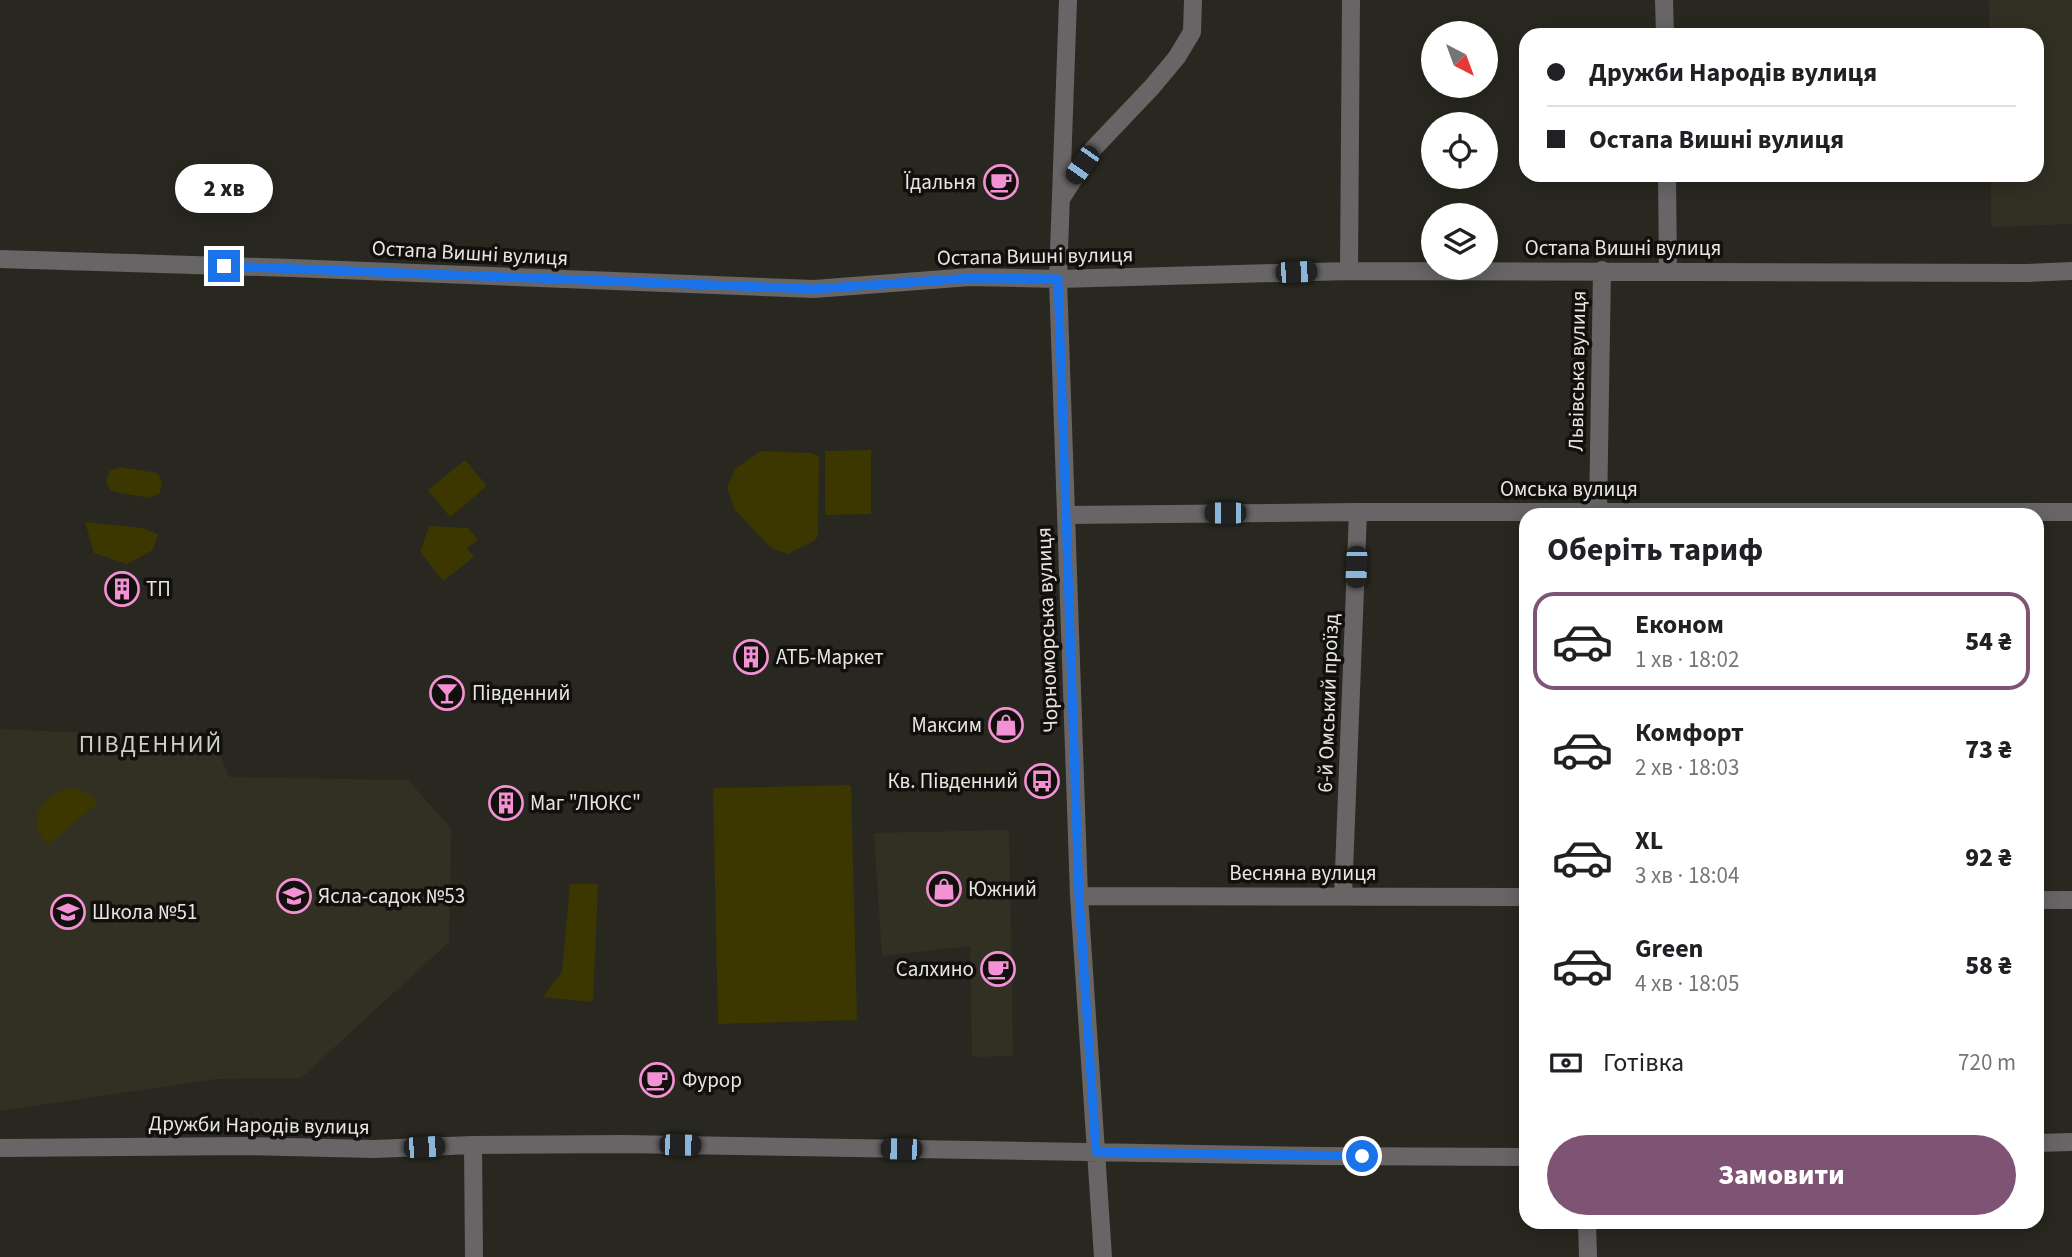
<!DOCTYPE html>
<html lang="uk">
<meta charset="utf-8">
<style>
body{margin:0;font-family:"Source Sans 3",sans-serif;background:#f2f2f2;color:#202124;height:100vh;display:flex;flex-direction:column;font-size:26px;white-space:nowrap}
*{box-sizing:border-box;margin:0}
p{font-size:23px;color:#757577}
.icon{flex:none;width:38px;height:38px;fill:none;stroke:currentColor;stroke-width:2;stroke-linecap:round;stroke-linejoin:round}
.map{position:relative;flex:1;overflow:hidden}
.side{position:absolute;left:1519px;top:508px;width:525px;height:721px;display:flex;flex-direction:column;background:#fff;border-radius:21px;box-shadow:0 4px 18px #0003}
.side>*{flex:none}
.hud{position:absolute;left:1519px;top:28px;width:525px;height:154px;border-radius:21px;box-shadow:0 4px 18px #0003;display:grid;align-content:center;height:154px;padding:0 28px;background:#fff}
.needle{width:46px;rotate:139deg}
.controls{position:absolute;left:1421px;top:21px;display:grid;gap:14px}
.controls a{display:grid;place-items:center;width:77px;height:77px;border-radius:50%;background:#fff;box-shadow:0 4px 18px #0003;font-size:35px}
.end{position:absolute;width:32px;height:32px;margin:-16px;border:9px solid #1a73e8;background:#fff;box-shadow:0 0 0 4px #fff}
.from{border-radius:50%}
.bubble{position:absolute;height:49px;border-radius:24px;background:#fff;box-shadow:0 4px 18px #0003;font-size:23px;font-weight:800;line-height:49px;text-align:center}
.car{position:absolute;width:21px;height:42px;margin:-21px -10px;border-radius:9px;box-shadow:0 0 5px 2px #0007;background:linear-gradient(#222 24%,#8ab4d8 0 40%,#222 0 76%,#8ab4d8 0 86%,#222 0)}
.hud b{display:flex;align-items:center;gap:24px;height:66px;font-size:26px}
.hud b+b{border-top:2px solid #e0e0e0}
.hud i{width:18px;height:18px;background:#202124}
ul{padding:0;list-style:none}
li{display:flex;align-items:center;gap:21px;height:98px;margin:0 14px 10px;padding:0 14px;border:4px solid transparent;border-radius:21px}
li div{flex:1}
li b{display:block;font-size:26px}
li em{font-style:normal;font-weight:800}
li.on{border-color:#7f5373}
li>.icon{width:63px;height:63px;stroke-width:1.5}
h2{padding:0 28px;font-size:32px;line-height:84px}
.pay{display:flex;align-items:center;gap:18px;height:77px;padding:0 28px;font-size:26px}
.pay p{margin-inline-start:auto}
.cta{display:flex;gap:14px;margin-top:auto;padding:14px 28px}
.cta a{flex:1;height:80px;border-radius:42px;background:#7f5373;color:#fff;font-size:28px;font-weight:800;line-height:80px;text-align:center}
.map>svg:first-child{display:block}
.built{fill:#323023}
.green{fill:#3c3600}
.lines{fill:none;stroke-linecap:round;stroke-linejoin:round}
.minor{stroke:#686567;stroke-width:18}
.route{stroke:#1a73e8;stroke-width:9}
.labels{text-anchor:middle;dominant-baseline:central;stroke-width:7;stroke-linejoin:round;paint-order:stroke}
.poi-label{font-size:21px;fill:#e7e6e2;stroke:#11100d;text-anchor:start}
.street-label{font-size:21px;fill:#e7e6e2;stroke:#11100d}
.quarter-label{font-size:24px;letter-spacing:2px;fill:#d0cfc6;stroke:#11100d}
</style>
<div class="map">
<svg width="2072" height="1257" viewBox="0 0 2072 1257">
<rect width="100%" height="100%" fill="#282820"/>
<path class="built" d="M1989,0h83v224l-81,3v-52h46v-140h-47z
M0,729l214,10 15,38 179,3 43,48 -2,114 -148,136 -85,1 -216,32z
M1009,830l4,226 -41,1 -2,-111 -88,10 -8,-123z"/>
<path class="green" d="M871,450v64l-46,1v-64z
M761,451l49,2 9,3 -1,80 -4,5 -26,13 -17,-6 -36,-38 -8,-22 8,-19z
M465,460l22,26 -37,31 -22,-27z
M120,467l37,6 5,8 -2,12 -11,5 -38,-7 -5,-10 4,-10z
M85,522l58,6 15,6 -5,16 -26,14 -33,-11z
M429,526l39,2 10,12 -11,8 7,9 -31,24 -23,-29z
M851,785l6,235 -139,4 -5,-236z
M67,788c14,2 22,5 31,15l-50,42c-23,-25 -8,-47 19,-57z
M570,884h28l-5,118 -50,-5 19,-25z"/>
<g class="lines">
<path class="minor" d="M1068,0l-10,279 21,617 24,361
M1664,0l1,35
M1667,175l1,96
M1061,199l32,-50 59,-62 25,-30 15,-25 1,-32
M0,259l292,9 522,21 156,-12 88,2 291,-8 677,2 46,-2
M1349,271l2,-271
M1598,514l4,-244
M1066,515l292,-3h714
M1079,896l447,1
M1343,896l15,-384
M2037,900h35
M2037,1143l35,-1
M473,1145l1,112
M0,1148l248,-2 126,3 99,-4 151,-1 695,12 207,1
M1587,1222l1,35"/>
</g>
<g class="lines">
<path class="route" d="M224,266l590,23 156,-11 88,1 21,617 17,256 266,4"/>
</g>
<defs>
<g id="cafe-ring" transform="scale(1.75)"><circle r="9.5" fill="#11100d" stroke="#f491d4" stroke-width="1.5"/><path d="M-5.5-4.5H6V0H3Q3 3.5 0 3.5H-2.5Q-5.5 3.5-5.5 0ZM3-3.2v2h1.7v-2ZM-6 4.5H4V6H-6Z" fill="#f491d4"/></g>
<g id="building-ring" transform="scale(1.75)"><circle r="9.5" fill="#11100d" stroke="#f491d4" stroke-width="1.5"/><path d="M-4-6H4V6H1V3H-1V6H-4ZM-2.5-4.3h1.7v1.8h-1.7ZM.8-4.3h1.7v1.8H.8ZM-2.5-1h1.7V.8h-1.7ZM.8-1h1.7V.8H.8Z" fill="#f491d4"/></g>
<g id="bar-ring" transform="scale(1.75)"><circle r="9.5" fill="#11100d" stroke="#f491d4" stroke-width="1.5"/><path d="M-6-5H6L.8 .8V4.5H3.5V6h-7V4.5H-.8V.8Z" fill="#f491d4"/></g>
<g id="shop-ring" transform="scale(1.75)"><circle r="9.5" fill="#11100d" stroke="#f491d4" stroke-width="1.5"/><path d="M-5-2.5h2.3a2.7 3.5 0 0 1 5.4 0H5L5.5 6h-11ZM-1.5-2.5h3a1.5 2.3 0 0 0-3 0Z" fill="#f491d4"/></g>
<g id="bus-ring" transform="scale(1.75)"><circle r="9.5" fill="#11100d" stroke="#f491d4" stroke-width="1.5"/><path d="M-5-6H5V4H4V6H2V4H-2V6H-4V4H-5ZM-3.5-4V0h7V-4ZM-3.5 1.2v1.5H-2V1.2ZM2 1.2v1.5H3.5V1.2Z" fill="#f491d4"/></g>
<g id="school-ring" transform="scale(1.75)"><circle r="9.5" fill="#11100d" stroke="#f491d4" stroke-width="1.5"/><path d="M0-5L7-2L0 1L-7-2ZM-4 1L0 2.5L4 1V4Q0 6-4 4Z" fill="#f491d4"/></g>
</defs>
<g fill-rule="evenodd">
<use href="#cafe-ring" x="1001" y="182"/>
<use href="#building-ring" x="122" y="589"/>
<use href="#building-ring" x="751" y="657"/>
<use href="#bar-ring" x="447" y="693"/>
<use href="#shop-ring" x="1006" y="725"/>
<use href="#bus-ring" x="1042" y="781"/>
<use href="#building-ring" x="506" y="803"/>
<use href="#shop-ring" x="944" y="889"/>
<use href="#school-ring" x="294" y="896"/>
<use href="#school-ring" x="68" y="912"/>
<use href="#cafe-ring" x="998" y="969"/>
<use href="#cafe-ring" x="657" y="1080"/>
</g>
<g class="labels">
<g class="poi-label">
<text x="976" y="182" text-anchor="end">Їдальня</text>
<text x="146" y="589">ТП</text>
<text x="776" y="657">АТБ-Маркет</text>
<text x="472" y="693">Південний</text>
<text x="982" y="725" text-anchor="end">Максим</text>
<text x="1018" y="781" text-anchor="end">Кв. Південний</text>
<text x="530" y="803">Маг "ЛЮКС"</text>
<text x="968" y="889">Южний</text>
<text x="318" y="896">Ясла-садок №53</text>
<text x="92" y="912">Школа №51</text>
<text x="974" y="969" text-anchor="end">Салхино</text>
<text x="682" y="1080">Фурор</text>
</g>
<g class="street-label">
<text x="1623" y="248">Остапа Вишні вулиця</text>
<text transform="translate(470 253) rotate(3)">Остапа Вишні вулиця</text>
<text transform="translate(1035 256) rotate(-1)">Остапа Вишні вулиця</text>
<text transform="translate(1577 371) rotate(-89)">Львівська вулиця</text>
<text x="1569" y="489">Омська вулиця</text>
<text transform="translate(1047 630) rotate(-92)">Чорноморська вулиця</text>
<text transform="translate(1328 703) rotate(-88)">6-й Омський проїзд</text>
<text x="1303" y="873">Весняна вулиця</text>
<text transform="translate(259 1125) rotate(1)">Дружби Народів вулиця</text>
</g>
<g class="quarter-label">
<text x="151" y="744">ПІВДЕННИЙ</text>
</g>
</g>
</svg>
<div class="controls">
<a><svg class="needle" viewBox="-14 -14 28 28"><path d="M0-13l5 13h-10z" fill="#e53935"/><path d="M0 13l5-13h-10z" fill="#757577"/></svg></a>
<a><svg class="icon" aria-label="locate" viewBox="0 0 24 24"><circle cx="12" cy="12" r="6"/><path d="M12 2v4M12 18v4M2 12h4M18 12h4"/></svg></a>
<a><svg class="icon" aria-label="layers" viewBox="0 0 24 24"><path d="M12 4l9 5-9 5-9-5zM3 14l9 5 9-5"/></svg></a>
</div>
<i class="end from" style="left:1362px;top:1156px"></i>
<i class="end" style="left:224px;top:266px"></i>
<div class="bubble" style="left:175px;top:164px;width:98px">2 хв</div>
<i class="car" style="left:1082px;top:165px;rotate:215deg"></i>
<i class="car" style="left:1296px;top:272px;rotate:88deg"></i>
<i class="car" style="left:1225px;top:513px;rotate:270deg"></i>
<i class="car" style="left:1356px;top:567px;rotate:182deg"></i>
<i class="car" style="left:680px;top:1145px;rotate:91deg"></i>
<i class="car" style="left:424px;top:1147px;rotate:87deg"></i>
<i class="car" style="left:901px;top:1149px;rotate:271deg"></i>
<div class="hud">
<b><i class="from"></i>Дружби Народів вулиця</b>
<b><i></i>Остапа Вишні вулиця</b>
</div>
<section class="side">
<h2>Оберіть тариф</h2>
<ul>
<li class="on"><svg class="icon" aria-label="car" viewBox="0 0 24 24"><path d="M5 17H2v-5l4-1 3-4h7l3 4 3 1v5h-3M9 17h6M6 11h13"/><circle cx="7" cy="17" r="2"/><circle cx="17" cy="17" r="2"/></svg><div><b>Економ</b><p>1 хв · 18:02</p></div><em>54 ₴</em></li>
<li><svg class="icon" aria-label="car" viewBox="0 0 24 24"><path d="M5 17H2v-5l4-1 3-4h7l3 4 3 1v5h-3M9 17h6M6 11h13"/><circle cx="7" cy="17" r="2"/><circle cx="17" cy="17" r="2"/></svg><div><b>Комфорт</b><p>2 хв · 18:03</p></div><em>73 ₴</em></li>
<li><svg class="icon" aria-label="car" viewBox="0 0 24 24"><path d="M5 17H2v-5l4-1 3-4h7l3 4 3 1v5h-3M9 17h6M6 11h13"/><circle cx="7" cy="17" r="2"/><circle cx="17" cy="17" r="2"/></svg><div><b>XL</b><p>3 хв · 18:04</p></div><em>92 ₴</em></li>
<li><svg class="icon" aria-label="car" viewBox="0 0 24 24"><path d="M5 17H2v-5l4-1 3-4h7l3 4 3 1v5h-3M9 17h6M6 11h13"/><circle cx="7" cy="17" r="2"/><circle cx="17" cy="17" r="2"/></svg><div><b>Green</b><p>4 хв · 18:05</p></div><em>58 ₴</em></li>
</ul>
<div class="pay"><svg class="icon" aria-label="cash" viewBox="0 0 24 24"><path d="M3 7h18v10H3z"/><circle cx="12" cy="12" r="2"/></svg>Готівка<p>720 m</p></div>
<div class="cta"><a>Замовити</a></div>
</section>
</div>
